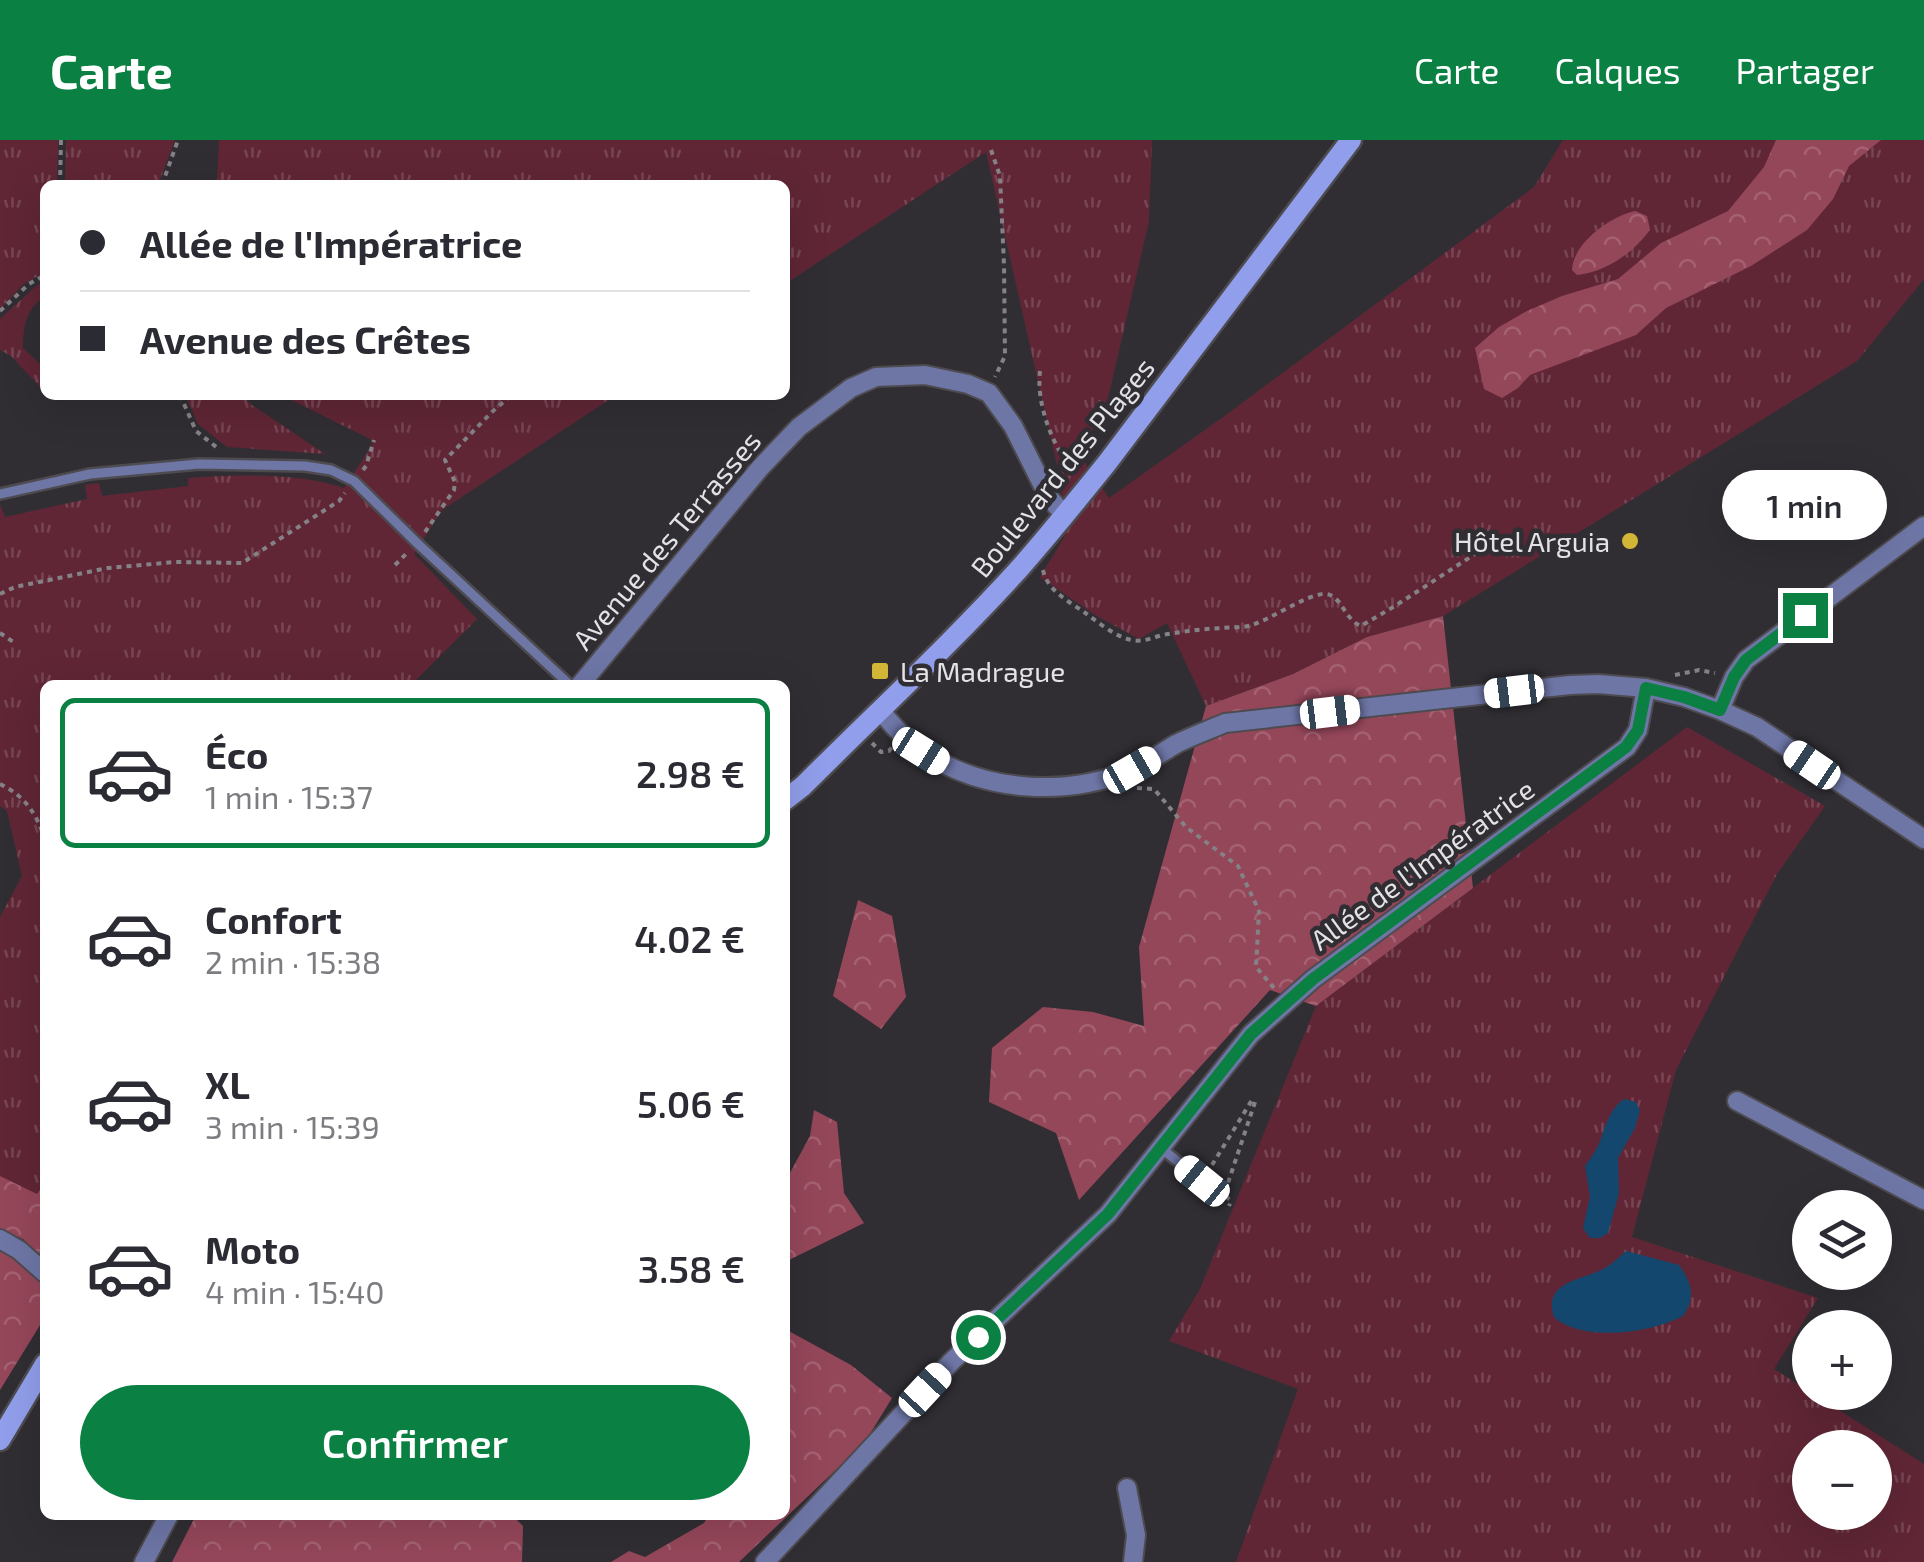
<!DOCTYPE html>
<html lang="fr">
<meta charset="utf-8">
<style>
body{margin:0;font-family:"Exo 2",sans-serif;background:#f2f2f3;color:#2b2b33;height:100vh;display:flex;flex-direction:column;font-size:38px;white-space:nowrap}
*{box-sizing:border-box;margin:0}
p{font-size:32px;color:#7c7c81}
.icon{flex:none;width:55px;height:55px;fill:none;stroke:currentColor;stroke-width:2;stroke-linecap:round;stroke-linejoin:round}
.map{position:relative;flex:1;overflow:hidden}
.side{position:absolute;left:40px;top:540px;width:750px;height:840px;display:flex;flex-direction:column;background:#fff;border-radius:15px;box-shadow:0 10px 40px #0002}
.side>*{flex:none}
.guide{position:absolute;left:40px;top:40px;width:750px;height:220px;border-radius:15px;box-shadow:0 10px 40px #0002;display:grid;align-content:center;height:220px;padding:0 40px;background:#fff}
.tools{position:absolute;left:1792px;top:1050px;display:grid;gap:20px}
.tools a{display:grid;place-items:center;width:100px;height:100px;border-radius:50%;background:#fff;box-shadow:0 10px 40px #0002;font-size:50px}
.end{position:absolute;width:45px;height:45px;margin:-22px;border:12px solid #0b8043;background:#fff;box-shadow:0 0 0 5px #fff}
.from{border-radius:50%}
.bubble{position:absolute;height:70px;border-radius:35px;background:#fff;box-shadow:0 10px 40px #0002;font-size:32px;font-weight:600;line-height:70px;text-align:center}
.car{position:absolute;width:30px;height:60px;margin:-30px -15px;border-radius:12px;box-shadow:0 0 8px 2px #0007;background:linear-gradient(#fff 24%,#345 0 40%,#fff 0 76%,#345 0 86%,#fff 0)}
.guide b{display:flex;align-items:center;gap:35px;height:95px;font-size:38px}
.guide b+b{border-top:2px solid #e1e1e2}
.guide i{width:25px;height:25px;background:#2b2b33}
ul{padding:18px 0 0;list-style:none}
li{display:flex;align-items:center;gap:30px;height:150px;margin:0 20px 15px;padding:0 20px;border:5px solid transparent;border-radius:15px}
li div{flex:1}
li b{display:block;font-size:38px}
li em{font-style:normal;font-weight:600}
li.active{border-color:#0b8043}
li>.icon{width:90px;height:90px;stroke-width:1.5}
.button{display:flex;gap:20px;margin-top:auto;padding:20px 40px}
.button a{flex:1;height:115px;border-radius:60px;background:#0b8043;color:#fff;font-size:40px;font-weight:600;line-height:115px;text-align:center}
header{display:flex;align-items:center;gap:60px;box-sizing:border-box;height:140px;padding:0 50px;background:#0b8043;color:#fff}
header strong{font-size:48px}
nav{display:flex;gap:55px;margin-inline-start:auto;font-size:35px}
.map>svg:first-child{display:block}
.grass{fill:url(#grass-tufts);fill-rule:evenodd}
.forest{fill:url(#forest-crowns)}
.water{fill:#14476e}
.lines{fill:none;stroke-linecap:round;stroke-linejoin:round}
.lane-casing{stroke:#4d4b4f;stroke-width:14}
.street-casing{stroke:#4d4b4f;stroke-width:22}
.secondary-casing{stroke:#4d4b4f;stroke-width:25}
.path{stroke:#848286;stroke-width:4;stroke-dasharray:5 5;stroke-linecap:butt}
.lane{stroke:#6e76a6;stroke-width:9}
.street{stroke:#6e76a6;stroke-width:18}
.secondary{stroke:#919eeb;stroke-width:20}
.route{stroke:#0b8043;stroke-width:12}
.poi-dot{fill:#d3b635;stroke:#302e33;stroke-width:4}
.labels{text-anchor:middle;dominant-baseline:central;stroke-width:9;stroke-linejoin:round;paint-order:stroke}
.street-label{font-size:28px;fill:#e3e2e5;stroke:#302e33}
.poi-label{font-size:28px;fill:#e3e2e5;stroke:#302e33;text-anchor:end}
</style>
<header>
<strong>Carte</strong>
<nav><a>Carte</a><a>Calques</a><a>Partager</a></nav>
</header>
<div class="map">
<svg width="1924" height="1422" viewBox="0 0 1924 1422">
<defs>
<pattern id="grass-tufts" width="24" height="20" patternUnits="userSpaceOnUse" patternTransform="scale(2.5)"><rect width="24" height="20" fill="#602636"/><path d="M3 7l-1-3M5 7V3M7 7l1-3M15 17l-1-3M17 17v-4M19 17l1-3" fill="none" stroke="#774553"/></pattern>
<pattern id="forest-crowns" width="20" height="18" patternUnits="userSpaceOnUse" patternTransform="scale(2.5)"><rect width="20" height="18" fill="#95475a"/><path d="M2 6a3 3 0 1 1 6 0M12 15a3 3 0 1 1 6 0" fill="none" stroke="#a46172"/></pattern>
</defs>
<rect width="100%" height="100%" fill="#302e33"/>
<path class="grass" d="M0,0h58l-1,45h-12v87l-21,12 -24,25z
M66,0h109l-17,45h-93z
M219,0h933l-3,81 -46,199 -28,28 34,50 110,-78 315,-233 29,-47h361v139l-67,82 -414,255 -76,21 -74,37 -87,32 -39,-83 -28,16 -44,-24 -55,-38 25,-41 -5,-72 -3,1 -71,-313 -201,132v-99h-568z
M45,141v15c-19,13 -22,30 -22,52l22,21v23l-34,-36 -11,-6v-31l36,-33z
M185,255h57l10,10 73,49 -98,-7 -29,-23z
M281,255h335l-174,115 -28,44 63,65 -66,66h-366v500l-7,10 -38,-16v-262l22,-41 -15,-65 -7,-5v-302l5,13 82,-18 -2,-14 14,-2 3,13 86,-10v-8c48,-3 111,-6 156,10l27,-41 1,-7z
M1687,587l138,79 -48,68 -101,196 -44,167 186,61 -44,71 150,95v98h-688l62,-173 -129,-48 31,-52 116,-283zM1810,1308h65v64h-65z"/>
<path class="forest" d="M1776,0h105l-32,26 -16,33 -26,31 -56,36 -85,42 -30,27 -106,40 -12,13 -16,10 -18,-9 -9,-41 24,-21 28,-16 35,-15 56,-17 43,-36 67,-32 36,-44z
M1635,71l12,5 3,14c-17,23 -44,42 -73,45l-5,-5c1,-27 39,-54 63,-59z
M1443,476l30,272 -157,118 -46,-16 -191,210 -23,-67 -67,-31 3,-54 51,-41 50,5 51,14 -5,-79 67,-241 87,-32 74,-37z
M858,760l34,16 14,81 -25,32 -48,-33z
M814,970l23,12 7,71 20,30 -79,39v-80l25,-46z
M0,1036l37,18 8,-11v78l-22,-22 -23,-10z
M0,1107l45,31v39l-45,73z
M785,1189l66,36 41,33 -27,44 -126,120h-128l18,-11 16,6 59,-34 5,-8h76z
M196,1375h316l11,11 -1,36h-350z"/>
<path class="water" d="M1624,959l12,3 4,9 -5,17 -17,30 1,35 -11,40 -8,5h-10l-7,-10 7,-31 -5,-31c5,-7 10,-14 14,-22 6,-16 10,-35 25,-45z
M1626,1111l53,14c12,17 17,31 5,50 -30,18 -102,28 -130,2 -11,-33 22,-36 45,-46 10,-4 19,-13 27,-20z"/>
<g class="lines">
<g class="lane-casing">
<path id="lane" d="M0,354l90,-20 109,-10 106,2 26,4 23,11 63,62 153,142
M1161,1008l41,33 3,-3"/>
</g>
<g class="street-casing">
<path id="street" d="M580,545l180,-217 39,-41 52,-39 25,-11 49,-2 43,9 21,9 24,33 36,72 16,17
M880,570c13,16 26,31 44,42 59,40 140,45 205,19 17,-7 32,-18 47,-27 16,-8 33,-14 49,-21l345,-38 28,-1 48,4 38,9 36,13 37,17 167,112
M1720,570l14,-33 12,-17 178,-134
M1737,961l187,99
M0,1099l19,11 26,23
M1127,1348l9,47 -3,27
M144,1422l25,-47
M765,1422l187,-201 156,-147 143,-180 62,-55 314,-232 11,-17 8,-42"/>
</g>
<g class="secondary-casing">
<path id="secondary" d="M785,660l18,-14c72,-72 147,-141 216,-217 30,-34 59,-70 88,-106l244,-323
M0,1300l45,-76"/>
</g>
<path class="path" d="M991,10l9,26 4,89 1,91 -10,21
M60,45l1,-45
M162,45l16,-45
M0,171l29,-27 16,-9
M1040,231c-4,34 13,75 33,101
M180,255l16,36 24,19
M363,330l3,-4 8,-26
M425,392l29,-42 1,-8 -10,-22 48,-49 19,-16
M395,425l11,-11
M1043,430c4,20 25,31 41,42 14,10 30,24 47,28 13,3 24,-4 37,-6 18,-3 36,-5 54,-6 10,-1 21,0 30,-3 21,-7 52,-29 71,-31 18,-2 21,26 38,32l34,-20 80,-52
M0,454l15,-7 93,-19 67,-6 67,1 97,-62 6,-8
M0,493l15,10
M1675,535l24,-5 16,3
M872,603l9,9 8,-1 3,-4
M0,644c25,12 37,30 45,56
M1137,648l17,1 32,38 52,39 21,45 -3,56 18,21
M1212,1025l40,-65 3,2 -31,93 7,6 -2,5"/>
<use href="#lane" class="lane"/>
<use href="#street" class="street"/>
<use href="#secondary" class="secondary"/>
</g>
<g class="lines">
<path class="route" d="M978,1197l130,-123 143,-180 62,-55 313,-232 12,-17 8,-42 38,9 36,13 14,-33 12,-17 59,-45"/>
</g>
<g class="poi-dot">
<circle cx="1630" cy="401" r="10"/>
<rect x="870" y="521" width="20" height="20" rx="5"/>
</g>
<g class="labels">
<g class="street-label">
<text transform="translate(1062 327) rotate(-51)">Boulevard des Plages</text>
<text transform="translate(666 400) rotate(-50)">Avenue des Terrasses</text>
<text transform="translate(1422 724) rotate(-36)">Allée de l'Impératrice</text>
</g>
<g class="poi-label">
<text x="1610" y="401">Hôtel Arguia</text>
<text x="900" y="531" text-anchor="start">La Madrague</text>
</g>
</g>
</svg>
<div class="tools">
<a><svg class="icon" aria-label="layers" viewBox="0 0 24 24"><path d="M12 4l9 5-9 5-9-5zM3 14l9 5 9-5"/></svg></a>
<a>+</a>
<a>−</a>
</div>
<i class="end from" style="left:978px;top:1197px"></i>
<i class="end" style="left:1805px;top:475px"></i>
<div class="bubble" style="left:1722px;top:330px;width:165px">1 min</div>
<i class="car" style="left:1514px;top:551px;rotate:263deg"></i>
<i class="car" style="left:1330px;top:572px;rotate:83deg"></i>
<i class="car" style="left:921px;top:611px;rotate:122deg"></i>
<i class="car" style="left:1812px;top:625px;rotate:304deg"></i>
<i class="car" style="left:1132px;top:630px;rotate:60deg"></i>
<i class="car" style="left:1202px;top:1041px;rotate:309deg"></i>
<i class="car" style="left:925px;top:1250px;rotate:43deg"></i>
<div class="guide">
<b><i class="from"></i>Allée de l'Impératrice</b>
<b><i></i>Avenue des Crêtes</b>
</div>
<section class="side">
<ul>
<li class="active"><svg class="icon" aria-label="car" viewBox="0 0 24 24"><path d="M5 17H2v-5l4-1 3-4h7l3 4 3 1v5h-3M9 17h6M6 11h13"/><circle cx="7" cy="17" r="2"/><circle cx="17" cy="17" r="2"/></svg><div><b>Éco</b><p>1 min · 15:37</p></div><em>2.98 €</em></li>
<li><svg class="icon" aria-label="car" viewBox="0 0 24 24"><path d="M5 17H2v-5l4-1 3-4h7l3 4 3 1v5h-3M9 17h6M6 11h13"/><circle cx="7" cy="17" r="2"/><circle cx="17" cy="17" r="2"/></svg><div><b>Confort</b><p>2 min · 15:38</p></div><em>4.02 €</em></li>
<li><svg class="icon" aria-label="car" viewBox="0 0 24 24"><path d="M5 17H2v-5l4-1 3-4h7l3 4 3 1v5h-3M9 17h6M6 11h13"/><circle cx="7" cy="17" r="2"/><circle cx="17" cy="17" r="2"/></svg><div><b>XL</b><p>3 min · 15:39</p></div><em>5.06 €</em></li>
<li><svg class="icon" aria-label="car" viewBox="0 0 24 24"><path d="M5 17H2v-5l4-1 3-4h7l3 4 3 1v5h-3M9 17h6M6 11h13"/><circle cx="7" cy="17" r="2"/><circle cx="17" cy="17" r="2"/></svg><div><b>Moto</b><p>4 min · 15:40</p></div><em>3.58 €</em></li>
</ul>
<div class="button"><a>Confirmer</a></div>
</section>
</div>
